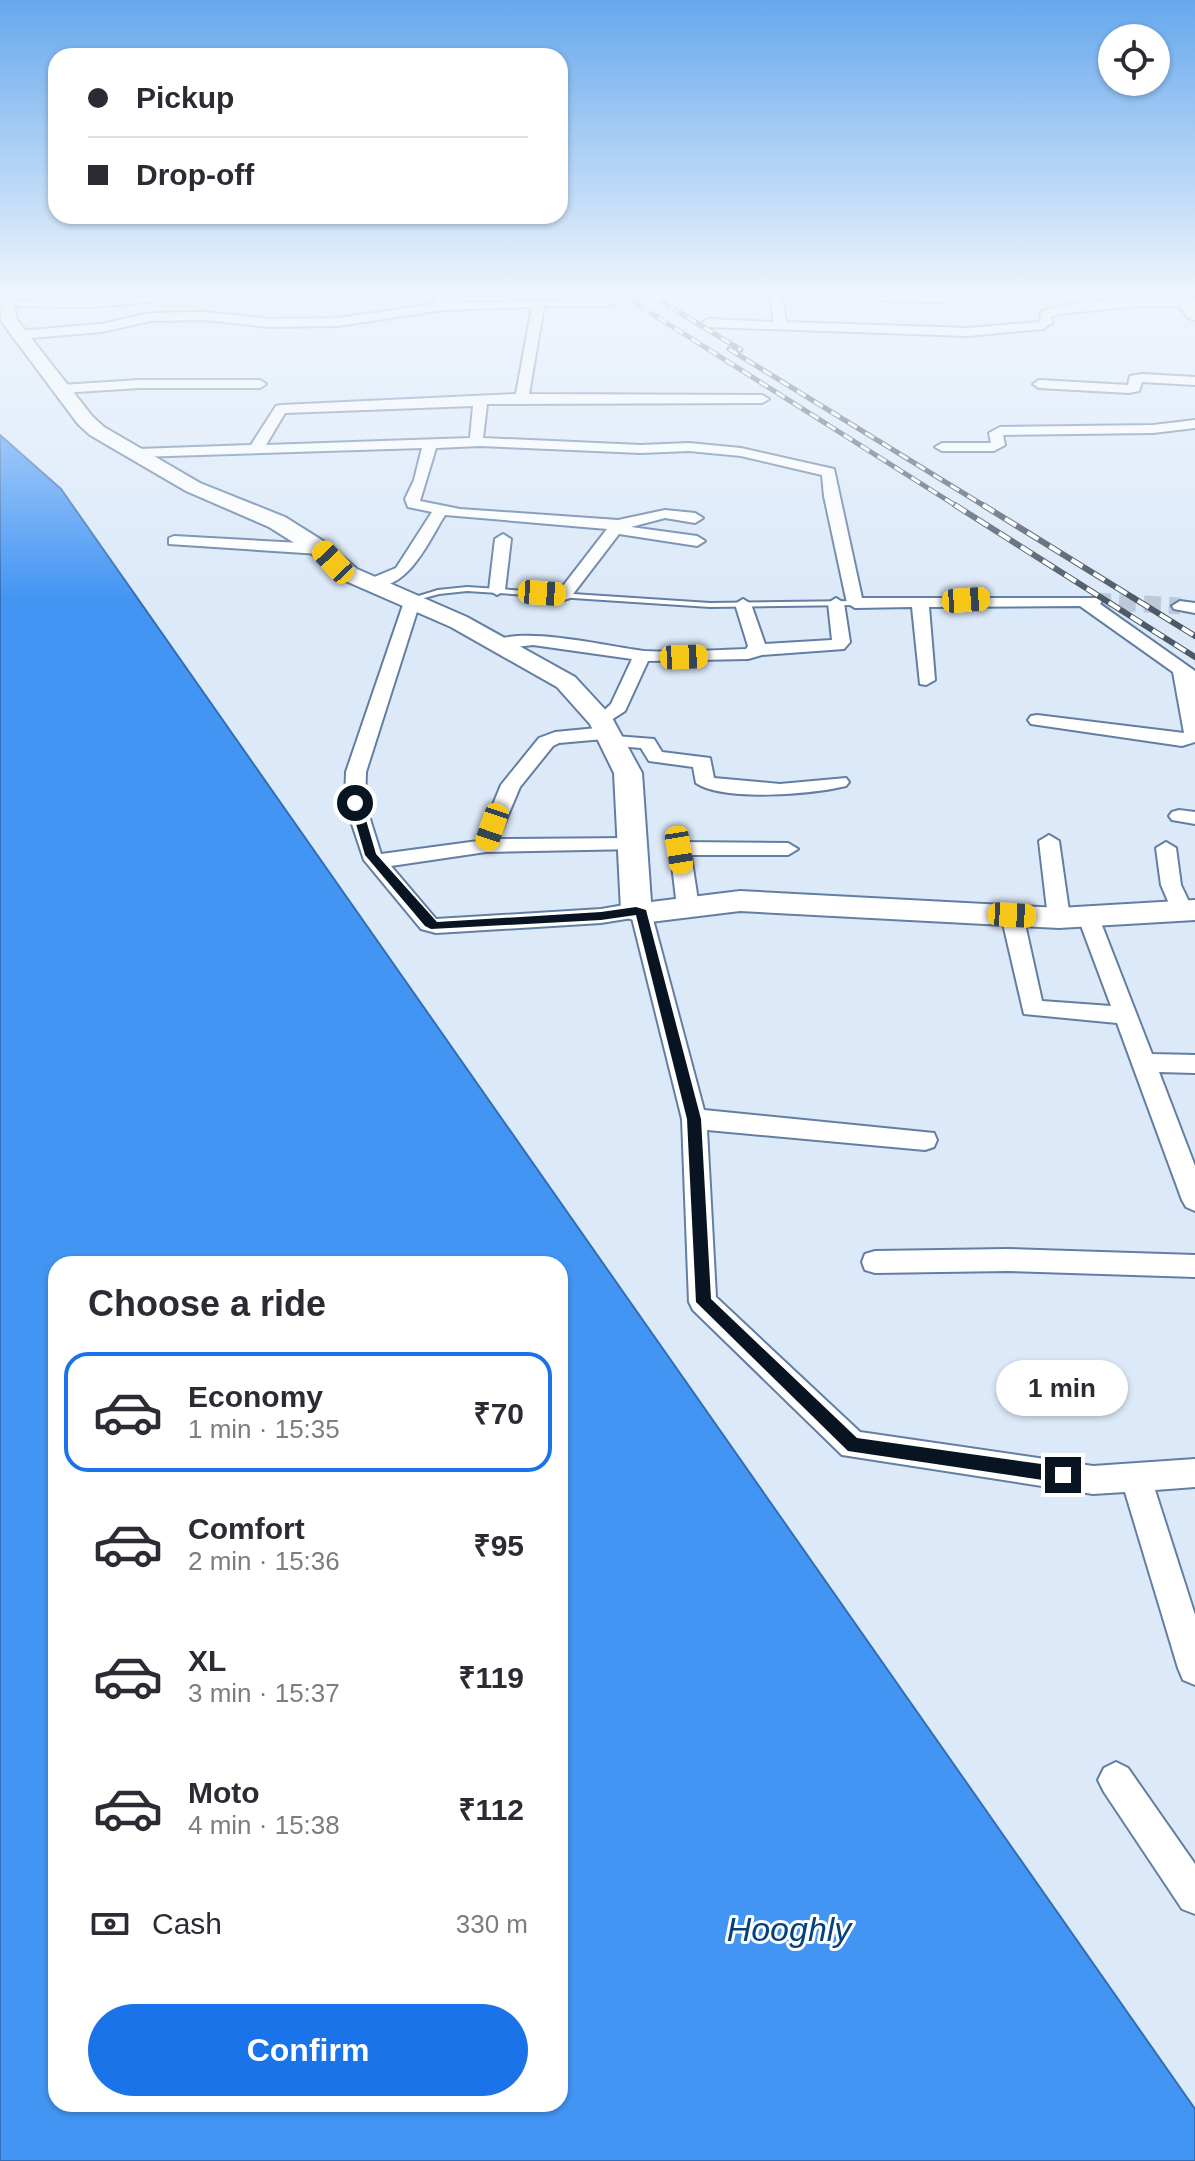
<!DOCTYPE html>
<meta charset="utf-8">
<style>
body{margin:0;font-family:Arial,sans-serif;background:#f7f7f7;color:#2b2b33;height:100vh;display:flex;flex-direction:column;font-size:30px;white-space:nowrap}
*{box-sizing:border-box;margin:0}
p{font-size:26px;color:#7c7c81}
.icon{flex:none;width:44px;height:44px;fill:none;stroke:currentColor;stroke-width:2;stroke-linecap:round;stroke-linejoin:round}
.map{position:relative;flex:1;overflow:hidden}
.sheet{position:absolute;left:48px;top:1256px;width:520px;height:856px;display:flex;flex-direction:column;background:#fff;border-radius:24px;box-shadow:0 2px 6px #0004}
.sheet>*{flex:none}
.hud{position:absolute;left:48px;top:48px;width:520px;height:176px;border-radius:24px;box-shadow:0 2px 6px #0004;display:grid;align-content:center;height:176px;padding:0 40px;background:#fff}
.buttons{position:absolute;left:1098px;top:24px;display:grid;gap:16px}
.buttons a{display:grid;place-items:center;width:72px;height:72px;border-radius:50%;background:#fff;box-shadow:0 2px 6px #0004;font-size:40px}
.end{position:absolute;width:36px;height:36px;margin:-18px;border:10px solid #091422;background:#fff;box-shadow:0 0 0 4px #fff}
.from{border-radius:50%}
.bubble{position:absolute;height:56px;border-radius:28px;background:#fff;box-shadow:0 2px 6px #0004;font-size:26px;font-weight:800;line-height:56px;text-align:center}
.car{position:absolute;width:24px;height:48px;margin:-24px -12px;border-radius:10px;box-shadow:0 0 6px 2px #0007;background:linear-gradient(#f5c518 24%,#345 0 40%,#f5c518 0 76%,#345 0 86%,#f5c518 0)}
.hud b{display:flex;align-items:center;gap:28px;height:76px;font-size:30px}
.hud b+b{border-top:2px solid #e1e1e2}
.hud i{width:20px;height:20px;background:#2b2b33}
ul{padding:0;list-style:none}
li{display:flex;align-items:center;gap:24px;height:120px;margin:0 16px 12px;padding:0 24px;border:4px solid transparent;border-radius:24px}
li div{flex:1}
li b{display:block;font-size:30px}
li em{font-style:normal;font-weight:800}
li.selected{border-color:#1a73e8}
li>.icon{width:72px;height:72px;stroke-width:1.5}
h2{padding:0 40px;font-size:36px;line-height:96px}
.pay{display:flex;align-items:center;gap:20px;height:88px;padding:0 40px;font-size:30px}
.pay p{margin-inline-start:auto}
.action{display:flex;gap:16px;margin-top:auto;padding:16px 40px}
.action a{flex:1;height:92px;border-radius:48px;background:#1a73e8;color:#fff;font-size:32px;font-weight:800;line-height:92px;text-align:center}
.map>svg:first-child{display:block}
.water{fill:#4395f4;stroke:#326eb5;stroke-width:2;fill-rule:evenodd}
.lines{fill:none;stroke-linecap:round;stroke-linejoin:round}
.street-tunnel{stroke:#bcc9d9;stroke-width:17;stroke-dasharray:17 8;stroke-linecap:butt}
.lane-casing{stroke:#627fa3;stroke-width:4}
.street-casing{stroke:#627fa3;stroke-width:4}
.secondary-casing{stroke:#627fa3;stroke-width:4}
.primary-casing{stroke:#627fa3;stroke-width:4}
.lane{fill:#fff;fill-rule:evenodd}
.street{fill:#fff;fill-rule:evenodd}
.secondary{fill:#fff;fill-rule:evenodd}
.primary{fill:#fff;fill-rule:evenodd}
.rail-far1-casing{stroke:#4d5967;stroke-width:5}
.rail-casing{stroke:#4d5967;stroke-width:6}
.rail-far1{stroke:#fff;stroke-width:3;stroke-dasharray:10;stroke-linecap:butt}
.rail{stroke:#fff;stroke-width:4;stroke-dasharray:13;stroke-linecap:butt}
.route{fill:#091422}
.labels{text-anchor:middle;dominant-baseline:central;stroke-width:6;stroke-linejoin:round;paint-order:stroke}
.near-water-label{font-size:34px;font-style:italic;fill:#05417c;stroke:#fff}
</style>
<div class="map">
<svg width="1195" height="2161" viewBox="0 0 1195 2161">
<rect width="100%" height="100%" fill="#dce9f9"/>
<path class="water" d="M0,435l61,54 1134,1620v52h-1195zM56,1264h504v840h-504z"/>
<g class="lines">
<path class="street-tunnel" d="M1094,601l86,5"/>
<g class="lane-casing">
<path id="lane" d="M467,587l243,16 145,-2 4,2 -4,2 -145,2 -243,-16 -28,3 -26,7 -4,-2 29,-9z"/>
</g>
<g class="street-casing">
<path id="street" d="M145,296l13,3 -6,3 -64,5 -88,-1 5,-4z
M436,296h12l-1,7 158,-3 -2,-4h12l2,7 -12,3h-61l-15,88 233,1 7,4 -7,4 -275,1 -4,34 158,7 48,-2 52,5 93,21 28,129h238l2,3 -2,3 95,67v71l-13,4 -151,-22 -3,-4 3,-4 6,-1 147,18 -11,-61 -93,-66 -151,1 6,73 -9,5 -6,-1 -8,-77 -57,1 -8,-5 -23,-107 -2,-21 -81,-19 -52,-5 -48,2 -161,-7 -44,2 -16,53 40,8 158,11 47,-10 30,3 8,5 -8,5 -30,-5 -34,9 66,9 8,5 -8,5 -78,-12 -49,64 -6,2 -8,-5 51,-66 -162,-14c-17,27 -38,79 -78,71v-6l29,-12 36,-56 -24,-5 -3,-8 9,-19 8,-32 -284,9 -7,-4 7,-4 113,-4 25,-39 5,-1 235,-11 16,-87 -89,3 -105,16 -69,1 -64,-7 -54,1 -50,11 -82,7 -6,-4 6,-4 82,-7 50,-11 54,-1 64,7 69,-1 97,-14zM473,406l-3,32 -204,7 19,-32z
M770,296h12l4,26 182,6 72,-6 1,-10c41,-15 101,-12 145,-12l6,3 -6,3h-48l-80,8 -7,3 1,6 -9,6 -75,7 -260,-9 -6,-4 6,-4 66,3z
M856,296h81l16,4 -6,3 -85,-4z
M1142,374l53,3v8l-53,-3 -3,9 -10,2 -90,-5 -6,-4 6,-4 89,5 2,-9z
M139,380h121l6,4 -6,4h-121l-78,5 -6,-4 6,-4z
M1195,420v8l-42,5 -150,2 2,10 -11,6h-52l-7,-4 7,-4h49l-2,-10 11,-6 153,-2z
M503,534l8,5 -6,51 -8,5 -8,-5 6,-51z
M174,536l146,8 8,5 -8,5 -151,-10v-6z
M413,594l8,5 -55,173 -1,31 16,51 97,-13 23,-56 38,-47 16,-6 53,-5 7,2v7l39,3 8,13 48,6 4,20 66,6 66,-6 3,4 -3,4c-33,8 -122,16 -150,-3l-3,-16 -44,-6 -8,-13 -36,-3 -1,-6 -45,4 -6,3 -33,41 -22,52 133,-1 10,6 -3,5 -152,3 -95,14 45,53 165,-10 35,-6 14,5 54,202 230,23 3,7 -3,7 -9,3 -218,-20 9,167 144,135 233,34 102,-7v28l-40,3 40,125v70l-12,-5 -5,-12 -53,-176 -32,2 -251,-39 -149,-145 -4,-8 -7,-183 -50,-201 -31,5 -165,10 -15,-4 -57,-69 -19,-57 1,-31 59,-173z
M836,598l8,5 6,39 -6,7 -82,6 -14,4 -100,2 -23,50 -23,15 -9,-5 18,-17 21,-45 -99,-14 -33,4 -9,-5c23,-21 123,4 154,7 33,2 68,-1 101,-2l2,-3 -13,-42 8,-5 8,5 14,40 67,-4 -4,-37z
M1180,601l15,2v10l-21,-4 -2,-3z
M1179,810l16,2v12l-23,-4 -3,-4 3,-4z
M1049,835l10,6 11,77 -3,5h-16l-3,-5 -9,-77z
M680,842l108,1 10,6 -10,6h-97l8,52 -3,5h-16l-3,-5 -7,-59z
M1166,842l10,6 5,37 12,25 -3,5h-16l-13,-30 -5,-37z
M1012,908l8,2 3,5 19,86 69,5 -34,-91 3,-5h16l56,144 43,1v18l-36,-1 36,94v45l-9,-4 -4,-7 -65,-177 -93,-9 -23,-99 3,-5z
M1007,1249l188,6v22l-188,-6 -132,2 -10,-3 -3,-8 3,-8 10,-3z
M1116,1762l12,6 67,96v50l-13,-5 -78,-117 -6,-12 6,-12z"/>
</g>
<g class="secondary-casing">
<path id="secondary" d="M0,296h12l5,24 75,96 12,11 96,56 85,34 43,27 29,25 110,48 108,60 36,39 31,57 9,129 89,-11 319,17 136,-8v20l-136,8 -319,-17 -98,12 -17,-6 -4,-7 -7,-137 -24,-49 -33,-37 -106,-60 -110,-48 -29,-25 -43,-27 -83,-36 -96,-56 -12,-11 -77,-103z"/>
</g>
<g class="primary-casing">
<path id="primary" d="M1173,296h18l4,5v19l-7,-2z"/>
</g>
<use href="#lane" class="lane"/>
<use href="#street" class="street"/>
<use href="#secondary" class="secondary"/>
<use href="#primary" class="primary"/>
<g class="rail-far1-casing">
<path id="rail-far1" d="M624,296l334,211
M653,296l88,54
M729,349l257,158"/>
</g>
<g class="rail-casing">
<path id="rail" d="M955,505l240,152
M983,505l212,131"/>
</g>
<use href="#rail-far1" class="rail-far1"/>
<use href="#rail" class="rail"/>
</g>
<linearGradient id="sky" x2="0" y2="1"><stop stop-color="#66a8ed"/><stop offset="0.49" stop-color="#eff5fc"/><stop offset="1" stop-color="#eff5fc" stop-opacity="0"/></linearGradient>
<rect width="1195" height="599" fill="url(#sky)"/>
<path class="route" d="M355,800l6,3 15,51 61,68 164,-10 35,-5 10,3 55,209 10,180 146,139 206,29 6,3 2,5 -2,6 -6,2 -215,-32 -152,-149 -9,-183 -51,-204 -35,5 -170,9 -6,-3 -60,-71 -15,-52z"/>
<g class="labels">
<g class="near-water-label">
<text x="789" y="1929">Hooghly</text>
</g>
</g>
</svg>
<div class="buttons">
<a><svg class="icon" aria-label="locate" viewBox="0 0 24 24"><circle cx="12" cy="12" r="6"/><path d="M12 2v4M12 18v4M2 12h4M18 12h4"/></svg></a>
</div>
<i class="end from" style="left:355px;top:803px"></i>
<i class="end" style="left:1063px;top:1475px"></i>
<div class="bubble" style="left:996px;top:1360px;width:132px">1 min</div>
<i class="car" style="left:333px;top:562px;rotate:317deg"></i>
<i class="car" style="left:542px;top:593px;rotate:94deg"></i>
<i class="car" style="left:966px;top:600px;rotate:86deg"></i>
<i class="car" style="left:684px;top:657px;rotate:88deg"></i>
<i class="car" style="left:492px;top:827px;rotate:199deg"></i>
<i class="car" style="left:679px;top:850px;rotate:171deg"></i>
<i class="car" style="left:1012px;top:915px;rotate:93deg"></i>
<div class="hud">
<b><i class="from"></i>Pickup</b>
<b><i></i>Drop-off</b>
</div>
<section class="sheet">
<h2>Choose a ride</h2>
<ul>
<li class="selected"><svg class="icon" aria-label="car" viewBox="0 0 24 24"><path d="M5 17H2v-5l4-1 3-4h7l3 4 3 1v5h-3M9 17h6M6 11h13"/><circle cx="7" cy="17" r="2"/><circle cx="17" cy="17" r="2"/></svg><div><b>Economy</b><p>1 min · 15:35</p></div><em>₹70</em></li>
<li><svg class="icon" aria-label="car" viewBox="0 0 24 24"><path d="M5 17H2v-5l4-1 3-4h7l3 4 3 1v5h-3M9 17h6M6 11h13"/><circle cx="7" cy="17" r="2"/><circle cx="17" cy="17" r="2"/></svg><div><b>Comfort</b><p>2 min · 15:36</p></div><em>₹95</em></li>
<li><svg class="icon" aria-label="car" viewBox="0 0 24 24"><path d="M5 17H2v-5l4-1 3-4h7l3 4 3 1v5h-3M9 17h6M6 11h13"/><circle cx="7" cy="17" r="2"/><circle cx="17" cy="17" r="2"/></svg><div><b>XL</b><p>3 min · 15:37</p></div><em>₹119</em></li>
<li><svg class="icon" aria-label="car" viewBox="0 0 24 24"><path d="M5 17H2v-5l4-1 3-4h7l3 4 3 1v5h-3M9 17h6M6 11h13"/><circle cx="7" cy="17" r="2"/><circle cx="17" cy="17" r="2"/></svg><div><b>Moto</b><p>4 min · 15:38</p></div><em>₹112</em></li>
</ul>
<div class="pay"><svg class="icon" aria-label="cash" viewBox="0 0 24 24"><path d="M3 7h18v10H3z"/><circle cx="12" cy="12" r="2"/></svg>Cash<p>330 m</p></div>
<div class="action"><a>Confirm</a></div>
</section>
</div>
